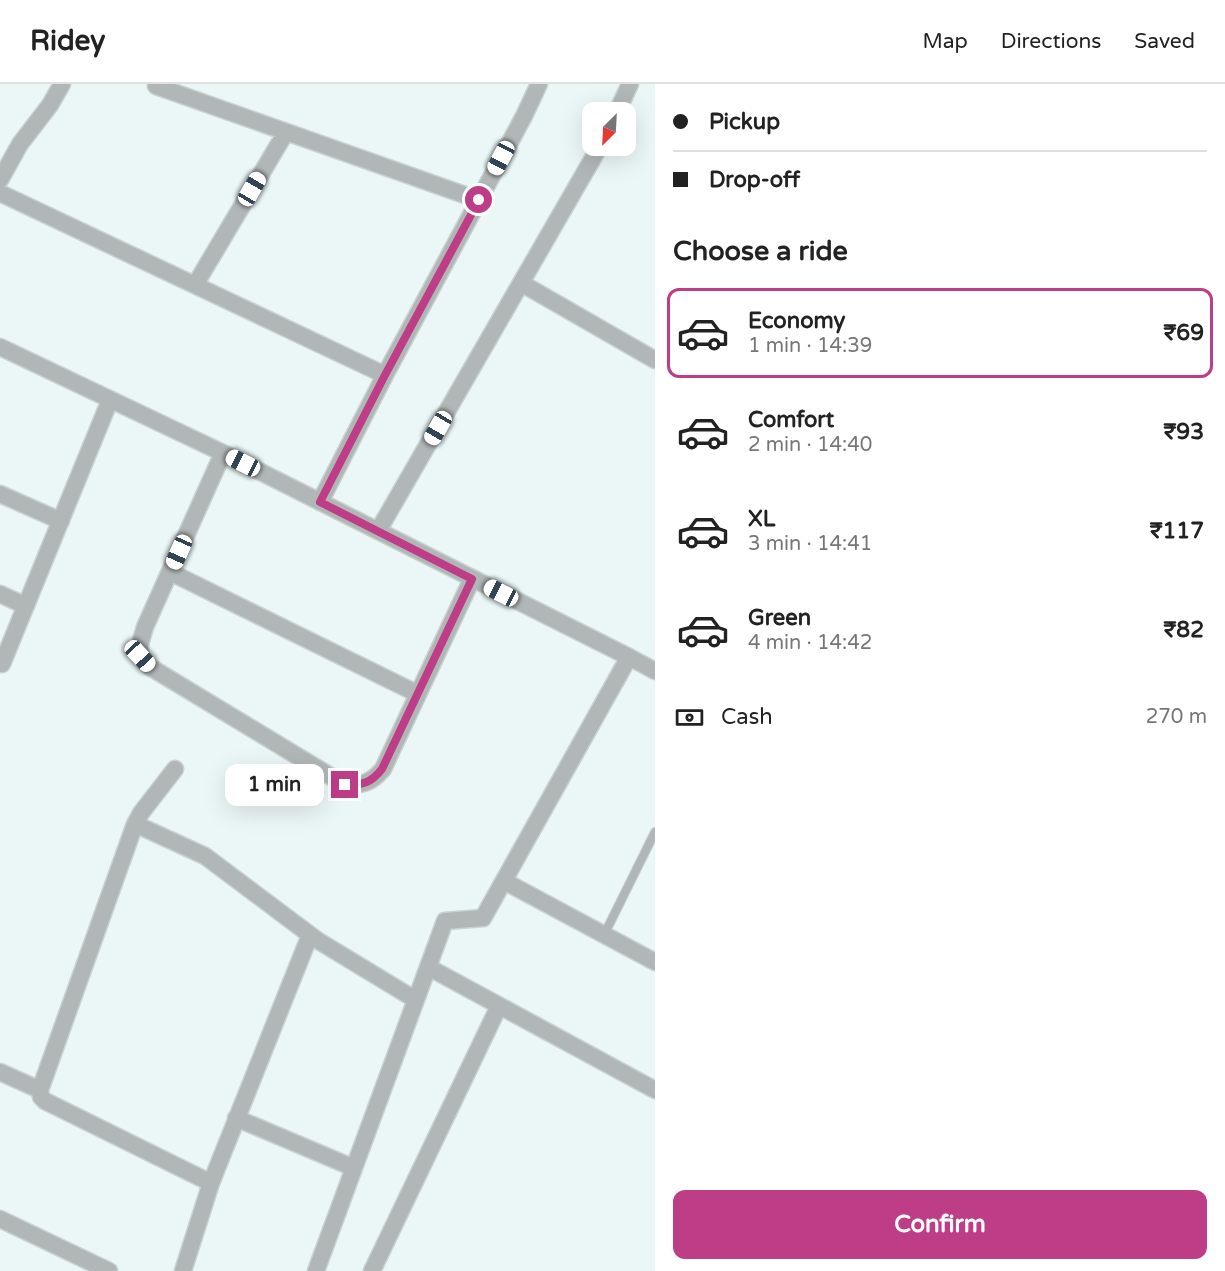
<!DOCTYPE html>
<meta charset="utf-8">
<style>
body{margin:0;font-family:"Varela Round",sans-serif;background:#f6f6f6;color:#222;height:100vh;display:flex;flex-direction:column;font-size:22px;white-space:nowrap}
*{box-sizing:border-box;margin:0}
p{font-size:20px;color:#767676}
.icon{flex:none;width:33px;height:33px;fill:none;stroke:currentColor;stroke-width:2;stroke-linecap:round;stroke-linejoin:round}
.map{position:relative;flex:1;overflow:hidden}
.sheet{display:flex;flex-direction:column;background:#fff;width:570px}
.sheet>*{flex:none}
.guide{display:grid;align-content:center;height:132px;padding:0 18px;background:#fff}
.needle{width:39px;rotate:204deg}
.tools{position:absolute;left:582px;top:18px;display:grid;gap:12px}
.tools a{display:grid;place-items:center;width:54px;height:54px;border-radius:12px;background:#fff;box-shadow:0 6px 24px #0002;font-size:30px}
.end{position:absolute;width:27px;height:27px;margin:-14px;border:8px solid #bd3d87;background:#fff;box-shadow:0 0 0 3px #fff}
.from{border-radius:50%}
.bubble{position:absolute;height:42px;border-radius:12px;background:#fff;box-shadow:0 6px 24px #0002;font-size:20px;font-weight:800;line-height:42px;text-align:center}
.car{position:absolute;width:18px;height:36px;margin:-18px -9px;border-radius:8px;box-shadow:0 0 4px 2px #0007;background:linear-gradient(#fff 24%,#345 0 40%,#fff 0 76%,#345 0 86%,#fff 0)}
.guide b{display:flex;align-items:center;gap:21px;height:57px;font-size:22px}
.guide b+b{border-top:2px solid #e0e0e0}
.guide i{width:15px;height:15px;background:#222}
ul{padding:0;list-style:none}
li{display:flex;align-items:center;gap:18px;height:90px;margin:0 12px 9px;padding:0 6px;border:3px solid transparent;border-radius:12px}
li div{flex:1}
li b{display:block;font-size:22px}
li em{font-style:normal;font-weight:800}
li.current{border-color:#bd3d87}
li>.icon{width:54px;height:54px;stroke-width:1.5}
h2{padding:0 18px;font-size:27px;line-height:72px}
.pay{display:flex;align-items:center;gap:15px;height:66px;padding:0 18px;font-size:22px}
.pay p{margin-inline-start:auto}
.action{display:flex;gap:12px;margin-top:auto;padding:12px 18px}
.action a{flex:1;height:69px;border-radius:12px;background:#bd3d87;color:#fff;font-size:24px;font-weight:800;line-height:69px;text-align:center}
header{display:flex;align-items:center;gap:36px;box-sizing:border-box;height:84px;padding:0 30px;background:#fff;border-bottom:2px solid #e0e0e0}
header strong{font-size:28px}
nav{display:flex;gap:33px;margin-inline-start:auto;font-size:21px}
main{display:flex;flex:1;min-height:0}
.map>svg:first-child{display:block}
.lines{fill:none;stroke-linecap:round;stroke-linejoin:round}
.service-casing{stroke:#c8d2d2;stroke-width:10}
.minor-casing{stroke:#c8d2d2;stroke-width:19}
.service{stroke:#b1b6b6;stroke-width:8}
.minor{stroke:#b1b6b6;stroke-width:16}
.route{stroke:#bd3d87;stroke-width:8}
</style>
<header>
<strong>Ridey</strong>
<nav><a>Map</a><a>Directions</a><a>Saved</a></nav>
</header>
<main>
<div class="map">
<svg width="655" height="1187" viewBox="0 0 655 1187">
<rect width="100%" height="100%" fill="#ebf6f6"/>
<g class="lines">
<g class="service-casing">
<path id="service" d="M604,851l51,-103"/>
</g>
<g class="minor-casing">
<path id="minor" d="M156,2l323,114
M617,28l13,-28
M0,96l20,-36 30,-39 12,-21
M0,109l385,182
M521,199l134,77
M195,201l91,-153
M0,263l223,106 406,204 -146,261 -38,3 -129,350
M223,369l-78,174 -5,17v12l10,11 195,118c18,0 26,-2 38,-16l89,-190
M0,410l61,27
M320,418l65,-127 139,-259 15,-32
M378,447l222,-385
M170,488l248,122
M0,510l26,12
M629,573l26,14
M2,580l108,-264
M175,685l-34,44 -6,11 -95,266 1,7 4,4 166,82
M135,740l70,32 112,84 99,60
M504,797l151,81
M428,883l227,123
M0,988l40,18
M236,1034l118,50
M0,1135l109,52
M183,1187l28,-88 99,-248
M372,1187l127,-265"/>
</g>
<use href="#service" class="service"/>
<use href="#minor" class="minor"/>
</g>
<g class="lines">
<path class="route" d="M345,701c18,0 26,-2 37,-16l90,-190 -152,-77 65,-127 94,-175"/>
</g>
</svg>
<div class="tools">
<a><svg class="needle" viewBox="-14 -14 28 28"><path d="M0-13l5 13h-10z" fill="#e53935"/><path d="M0 13l5-13h-10z" fill="#767676"/></svg></a>
</div>
<i class="end from" style="left:479px;top:116px"></i>
<i class="end" style="left:345px;top:701px"></i>
<div class="bubble" style="left:225px;top:680px;width:99px">1 min</div>
<i class="car" style="left:501px;top:74px;rotate:208deg"></i>
<i class="car" style="left:252px;top:105px;rotate:30deg"></i>
<i class="car" style="left:438px;top:344px;rotate:210deg"></i>
<i class="car" style="left:243px;top:379px;rotate:297deg"></i>
<i class="car" style="left:179px;top:468px;rotate:204deg"></i>
<i class="car" style="left:501px;top:509px;rotate:297deg"></i>
<i class="car" style="left:140px;top:572px;rotate:137deg"></i>
</div>
<section class="sheet">
<div class="guide">
<b><i class="from"></i>Pickup</b>
<b><i></i>Drop-off</b>
</div>
<h2>Choose a ride</h2>
<ul>
<li class="current"><svg class="icon" aria-label="car" viewBox="0 0 24 24"><path d="M5 17H2v-5l4-1 3-4h7l3 4 3 1v5h-3M9 17h6M6 11h13"/><circle cx="7" cy="17" r="2"/><circle cx="17" cy="17" r="2"/></svg><div><b>Economy</b><p>1 min · 14:39</p></div><em>₹69</em></li>
<li><svg class="icon" aria-label="car" viewBox="0 0 24 24"><path d="M5 17H2v-5l4-1 3-4h7l3 4 3 1v5h-3M9 17h6M6 11h13"/><circle cx="7" cy="17" r="2"/><circle cx="17" cy="17" r="2"/></svg><div><b>Comfort</b><p>2 min · 14:40</p></div><em>₹93</em></li>
<li><svg class="icon" aria-label="car" viewBox="0 0 24 24"><path d="M5 17H2v-5l4-1 3-4h7l3 4 3 1v5h-3M9 17h6M6 11h13"/><circle cx="7" cy="17" r="2"/><circle cx="17" cy="17" r="2"/></svg><div><b>XL</b><p>3 min · 14:41</p></div><em>₹117</em></li>
<li><svg class="icon" aria-label="car" viewBox="0 0 24 24"><path d="M5 17H2v-5l4-1 3-4h7l3 4 3 1v5h-3M9 17h6M6 11h13"/><circle cx="7" cy="17" r="2"/><circle cx="17" cy="17" r="2"/></svg><div><b>Green</b><p>4 min · 14:42</p></div><em>₹82</em></li>
</ul>
<div class="pay"><svg class="icon" aria-label="cash" viewBox="0 0 24 24"><path d="M3 7h18v10H3z"/><circle cx="12" cy="12" r="2"/></svg>Cash<p>270 m</p></div>
<div class="action"><a>Confirm</a></div>
</section>
</main>
